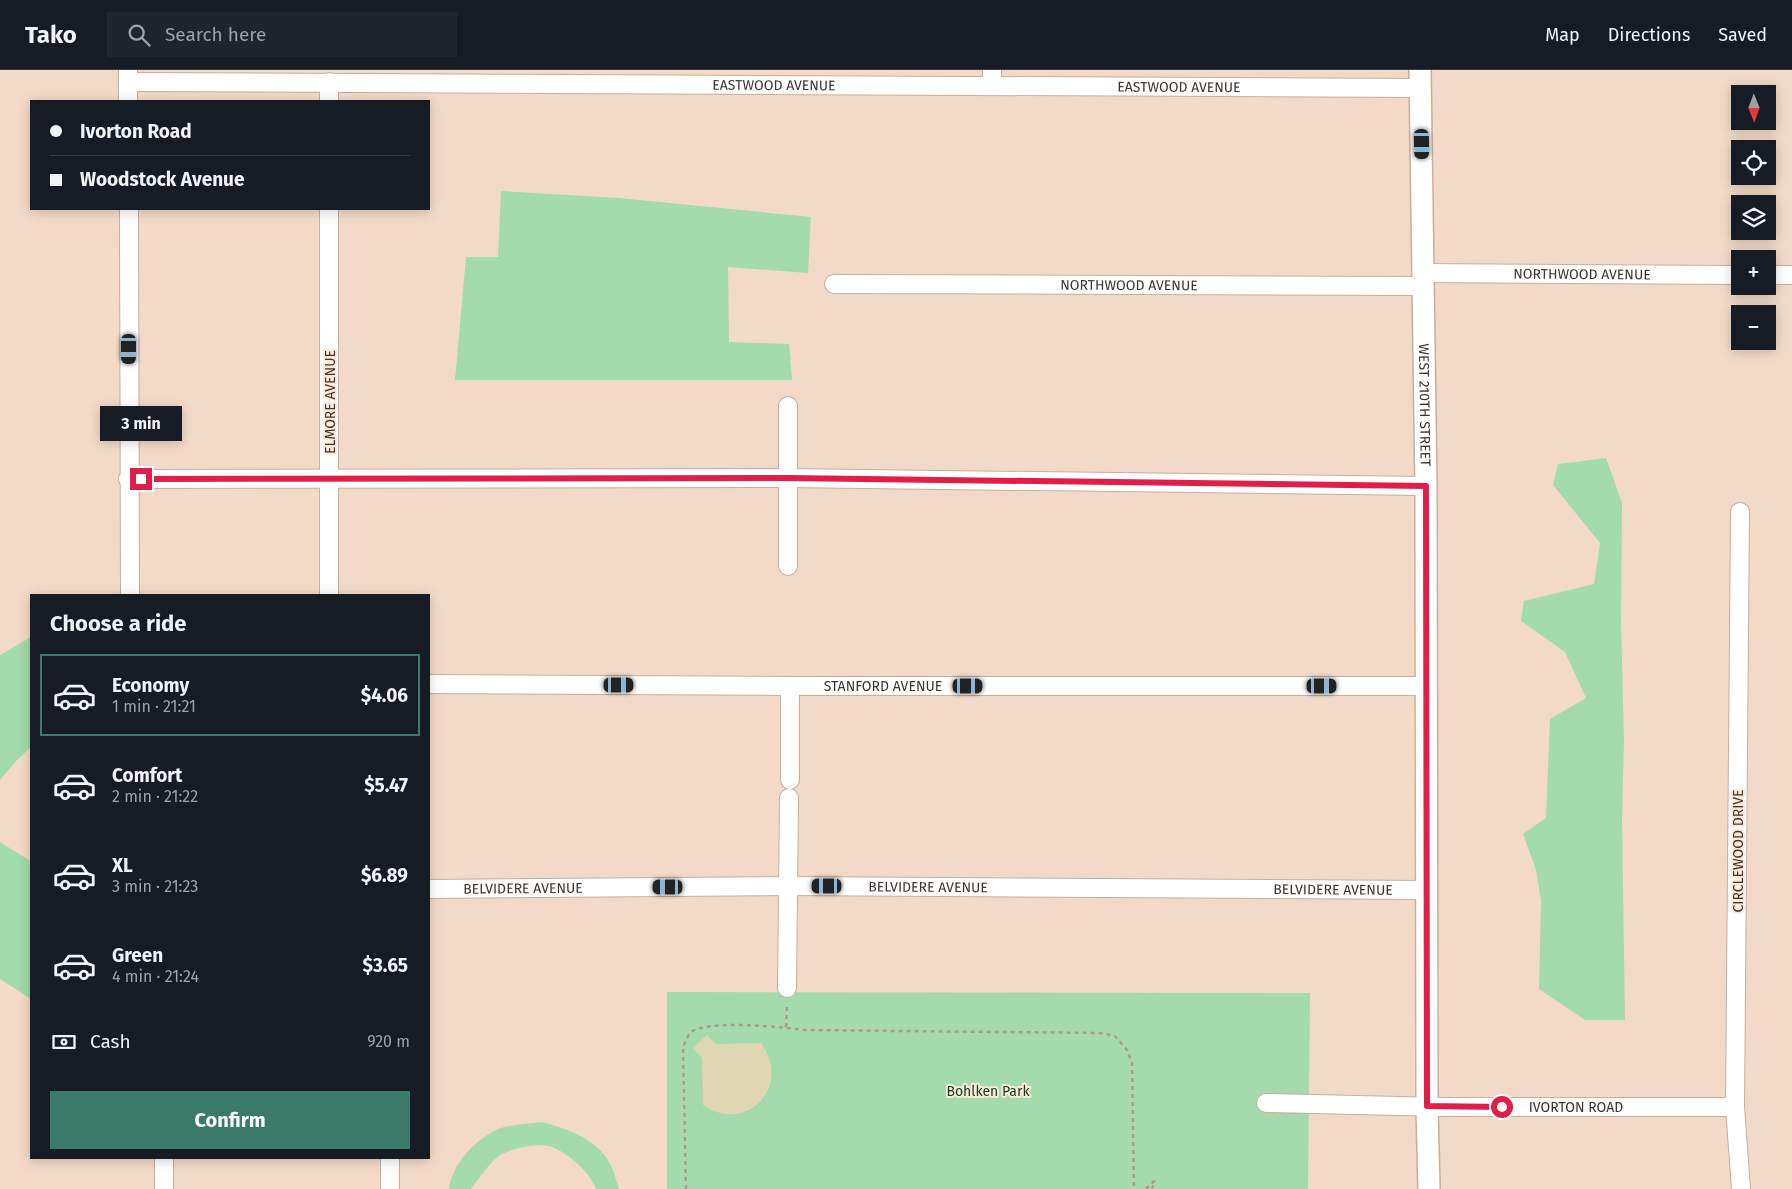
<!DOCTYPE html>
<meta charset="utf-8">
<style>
body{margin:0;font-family:"Fira Sans",sans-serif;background:#20242c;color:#f1f3f6;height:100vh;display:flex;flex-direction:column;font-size:19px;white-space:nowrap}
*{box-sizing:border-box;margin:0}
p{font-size:16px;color:#9ea1a6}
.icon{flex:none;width:28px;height:28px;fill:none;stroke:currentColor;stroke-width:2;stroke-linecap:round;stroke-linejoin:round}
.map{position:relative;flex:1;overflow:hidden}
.details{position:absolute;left:30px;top:524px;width:400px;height:565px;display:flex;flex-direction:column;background:#171b24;border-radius:0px;box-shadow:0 2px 12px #0003}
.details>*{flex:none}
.top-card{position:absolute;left:30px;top:30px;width:400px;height:110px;border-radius:0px;box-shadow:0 2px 12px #0003;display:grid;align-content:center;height:110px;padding:0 20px;background:#171b24}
.needle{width:32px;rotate:179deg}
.buttons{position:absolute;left:1731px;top:15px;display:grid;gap:10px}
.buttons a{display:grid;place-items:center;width:45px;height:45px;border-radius:0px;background:#171b24;box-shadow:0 2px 12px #0003;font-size:25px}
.end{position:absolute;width:22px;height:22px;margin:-11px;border:6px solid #e11d48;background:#fff;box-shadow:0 0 0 2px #fff}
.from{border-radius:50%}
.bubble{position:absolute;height:35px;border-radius:0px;background:#171b24;box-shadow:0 2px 12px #0003;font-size:16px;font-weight:700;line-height:35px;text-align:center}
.car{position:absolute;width:15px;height:30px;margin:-15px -8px;border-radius:6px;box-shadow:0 0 4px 1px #0007;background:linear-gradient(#222 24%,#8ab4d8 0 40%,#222 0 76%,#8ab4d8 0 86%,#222 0)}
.top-card b{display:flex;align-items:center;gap:18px;height:48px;font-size:19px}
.top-card b+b{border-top:1px solid #363941}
.top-card i{width:12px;height:12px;background:#f1f3f6}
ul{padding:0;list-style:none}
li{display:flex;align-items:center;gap:15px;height:82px;margin:0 10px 8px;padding:0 10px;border:2px solid transparent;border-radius:0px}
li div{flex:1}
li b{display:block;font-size:19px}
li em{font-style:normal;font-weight:700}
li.on{border-color:#3b7a69}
li>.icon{width:45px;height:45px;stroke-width:1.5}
h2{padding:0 20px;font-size:22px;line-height:60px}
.pay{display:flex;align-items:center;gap:12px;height:55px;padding:0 20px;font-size:19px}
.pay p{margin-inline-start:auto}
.button{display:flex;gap:10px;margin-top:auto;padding:10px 20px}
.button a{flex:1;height:58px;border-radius:0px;background:#3b7a69;color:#fff;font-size:20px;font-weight:700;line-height:58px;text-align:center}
header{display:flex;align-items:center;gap:30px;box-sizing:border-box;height:70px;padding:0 25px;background:#171b24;border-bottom:1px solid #363941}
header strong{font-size:24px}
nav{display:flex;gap:28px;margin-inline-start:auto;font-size:18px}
.search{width:350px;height:45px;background:#20242c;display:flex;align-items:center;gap:12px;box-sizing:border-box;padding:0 18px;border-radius:0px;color:#9ea1a6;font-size:19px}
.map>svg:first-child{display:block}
.green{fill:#a3dbad}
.sand{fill:#e0d6b1}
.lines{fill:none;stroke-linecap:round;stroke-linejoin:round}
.minor-casing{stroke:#c7af9e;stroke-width:20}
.tertiary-casing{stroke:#c7af9e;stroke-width:24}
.path{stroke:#ae9a8d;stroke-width:2.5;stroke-dasharray:4 4;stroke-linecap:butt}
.minor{stroke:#fff;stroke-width:18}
.tertiary{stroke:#fff;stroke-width:21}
.route{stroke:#e11d48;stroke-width:6}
.labels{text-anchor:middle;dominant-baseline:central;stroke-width:4;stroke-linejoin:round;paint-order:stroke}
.street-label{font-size:14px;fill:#3e342d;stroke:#fde8da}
.park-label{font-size:14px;fill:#0a461f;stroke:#fde8da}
</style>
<header>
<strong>Tako</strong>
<div class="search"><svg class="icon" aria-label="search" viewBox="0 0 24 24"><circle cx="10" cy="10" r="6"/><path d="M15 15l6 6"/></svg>Search here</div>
<nav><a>Map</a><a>Directions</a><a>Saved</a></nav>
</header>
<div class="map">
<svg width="1792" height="1119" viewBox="0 0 1792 1119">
<rect width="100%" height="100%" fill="#f3dac8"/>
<path class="green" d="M501,121l118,7 192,19 -3,56 -80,-6 1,75 60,2 3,36h-337l11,-123h32z
M1606,388l16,45 -1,120 3,118 -2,78 3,201h-40l-46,-31 2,-89 -5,-30 -13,-36 23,-16 4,-99 36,-21 -21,-46 -44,-31 3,-20 70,-17 6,-41 -47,-58 5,-21z
M31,567v110l-14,13 -17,20v-125z
M0,772l29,18 2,16v123l-31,-20z
M667,922l643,1 -2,196h-641z
M542,1052c23,6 55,17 67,40 5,8 7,19 10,27h-23c-6,-17 -27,-35 -44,-42 -13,-5 -38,1 -50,7 -11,6 -23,25 -31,35h-22c3,-25 25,-48 47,-59 14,-6 31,-6 46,-8z"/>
<path class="sand" d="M707,965l9,9 45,-1c32,43 -15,92 -58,62l-1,-47 -9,-10z"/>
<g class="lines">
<g class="minor-casing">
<g id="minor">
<path d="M992,0v15"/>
<path d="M128,2v29"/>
<path id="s1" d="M128,12l1293,6"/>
<path d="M329,12v19"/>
<path d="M129,139l1,386"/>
<path id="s2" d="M1424,203l316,2"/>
<path d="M1768,205h24"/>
<path id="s3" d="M834,214l590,2"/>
<path d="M788,336v160"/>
<path d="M128,409l659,-1 639,8"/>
<path d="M1740,442l-5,595 6,82"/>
<path d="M329,525v-386"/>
<path id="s4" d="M429,614l361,2h636"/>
<path d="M790,710v-94"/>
<path id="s5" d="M429,819l358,-3 640,4"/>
<path d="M787,918l2,-190"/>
<path id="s6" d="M1266,1033l177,4h292"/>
<path d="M164,1119v-31"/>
<path d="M390,1119v-31"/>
</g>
</g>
<g class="tertiary-casing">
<g id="tertiary">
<path id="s7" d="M1420,0l6,416 1,621 2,82"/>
</g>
</g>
<path class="path" d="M786,957l1,-23
M686,1119l-3,-142c2,-4 4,-10 7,-14 13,-14 94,-6 114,-3l296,3 15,3 12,14 5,13 2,126
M1146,1119l10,-10
M1152,1119l3,-8"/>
<use href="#minor" class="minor"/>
<use href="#tertiary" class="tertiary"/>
</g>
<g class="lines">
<path class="route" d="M141,409l646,-1 639,8 1,620 75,1"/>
</g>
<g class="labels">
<g class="street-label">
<text stroke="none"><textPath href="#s1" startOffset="646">EASTWOOD AVENUE</textPath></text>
<text stroke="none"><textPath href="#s1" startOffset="1051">EASTWOOD AVENUE</textPath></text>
<text stroke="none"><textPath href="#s2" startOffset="158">NORTHWOOD AVENUE</textPath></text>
<text stroke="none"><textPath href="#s3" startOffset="295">NORTHWOOD AVENUE</textPath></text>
<text transform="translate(330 332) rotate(-90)">ELMORE AVENUE</text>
<text stroke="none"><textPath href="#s7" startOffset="335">WEST 210TH STREET</textPath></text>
<text stroke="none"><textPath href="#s4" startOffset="454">STANFORD AVENUE</textPath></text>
<text transform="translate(1738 781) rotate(-90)">CIRCLEWOOD DRIVE</text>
<text stroke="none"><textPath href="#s5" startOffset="499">BELVIDERE AVENUE</textPath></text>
<text stroke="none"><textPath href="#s5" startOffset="94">BELVIDERE AVENUE</textPath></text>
<text stroke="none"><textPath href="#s5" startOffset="904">BELVIDERE AVENUE</textPath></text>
<text stroke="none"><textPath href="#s6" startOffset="310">IVORTON ROAD</textPath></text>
</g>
<g class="park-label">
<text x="988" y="1021">Bohlken Park</text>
</g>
</g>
</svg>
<div class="buttons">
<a><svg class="needle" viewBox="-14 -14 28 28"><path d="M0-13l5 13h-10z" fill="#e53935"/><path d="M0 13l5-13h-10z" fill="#9ea1a6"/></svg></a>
<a><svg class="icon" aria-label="locate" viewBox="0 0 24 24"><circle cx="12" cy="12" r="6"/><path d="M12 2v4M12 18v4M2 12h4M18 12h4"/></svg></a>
<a><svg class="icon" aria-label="layers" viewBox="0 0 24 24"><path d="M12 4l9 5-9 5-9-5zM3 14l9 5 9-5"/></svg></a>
<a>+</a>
<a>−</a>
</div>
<i class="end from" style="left:1502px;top:1037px"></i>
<i class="end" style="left:141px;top:409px"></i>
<div class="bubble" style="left:100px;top:336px;width:82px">3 min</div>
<i class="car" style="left:1422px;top:74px;rotate:179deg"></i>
<i class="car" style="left:129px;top:279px;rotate:180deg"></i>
<i class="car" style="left:619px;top:615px;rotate:90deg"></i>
<i class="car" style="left:968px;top:616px;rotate:90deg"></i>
<i class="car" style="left:1322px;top:616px;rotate:90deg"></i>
<i class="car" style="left:827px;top:816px;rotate:270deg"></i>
<i class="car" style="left:668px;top:817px;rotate:270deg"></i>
<div class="top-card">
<b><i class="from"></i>Ivorton Road</b>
<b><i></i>Woodstock Avenue</b>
</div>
<section class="details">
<h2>Choose a ride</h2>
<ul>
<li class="on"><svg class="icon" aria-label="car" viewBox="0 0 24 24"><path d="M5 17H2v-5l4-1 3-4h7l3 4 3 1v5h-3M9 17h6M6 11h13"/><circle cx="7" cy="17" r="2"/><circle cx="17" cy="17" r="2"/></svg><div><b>Economy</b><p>1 min · 21:21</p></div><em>$4.06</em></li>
<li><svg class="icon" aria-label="car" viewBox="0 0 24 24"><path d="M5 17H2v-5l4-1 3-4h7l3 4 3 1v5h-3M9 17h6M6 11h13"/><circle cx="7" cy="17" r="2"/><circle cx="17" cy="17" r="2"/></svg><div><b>Comfort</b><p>2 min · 21:22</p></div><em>$5.47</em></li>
<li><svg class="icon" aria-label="car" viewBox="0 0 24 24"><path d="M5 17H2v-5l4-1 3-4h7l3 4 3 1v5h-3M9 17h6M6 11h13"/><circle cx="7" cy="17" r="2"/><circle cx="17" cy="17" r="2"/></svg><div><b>XL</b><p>3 min · 21:23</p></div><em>$6.89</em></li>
<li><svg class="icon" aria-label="car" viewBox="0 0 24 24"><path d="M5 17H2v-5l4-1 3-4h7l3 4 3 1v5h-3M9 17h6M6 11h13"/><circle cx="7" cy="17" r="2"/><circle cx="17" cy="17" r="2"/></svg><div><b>Green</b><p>4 min · 21:24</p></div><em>$3.65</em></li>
</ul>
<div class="pay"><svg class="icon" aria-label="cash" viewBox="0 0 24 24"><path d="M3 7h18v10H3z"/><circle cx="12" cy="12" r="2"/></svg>Cash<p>920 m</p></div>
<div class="button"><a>Confirm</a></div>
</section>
</div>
